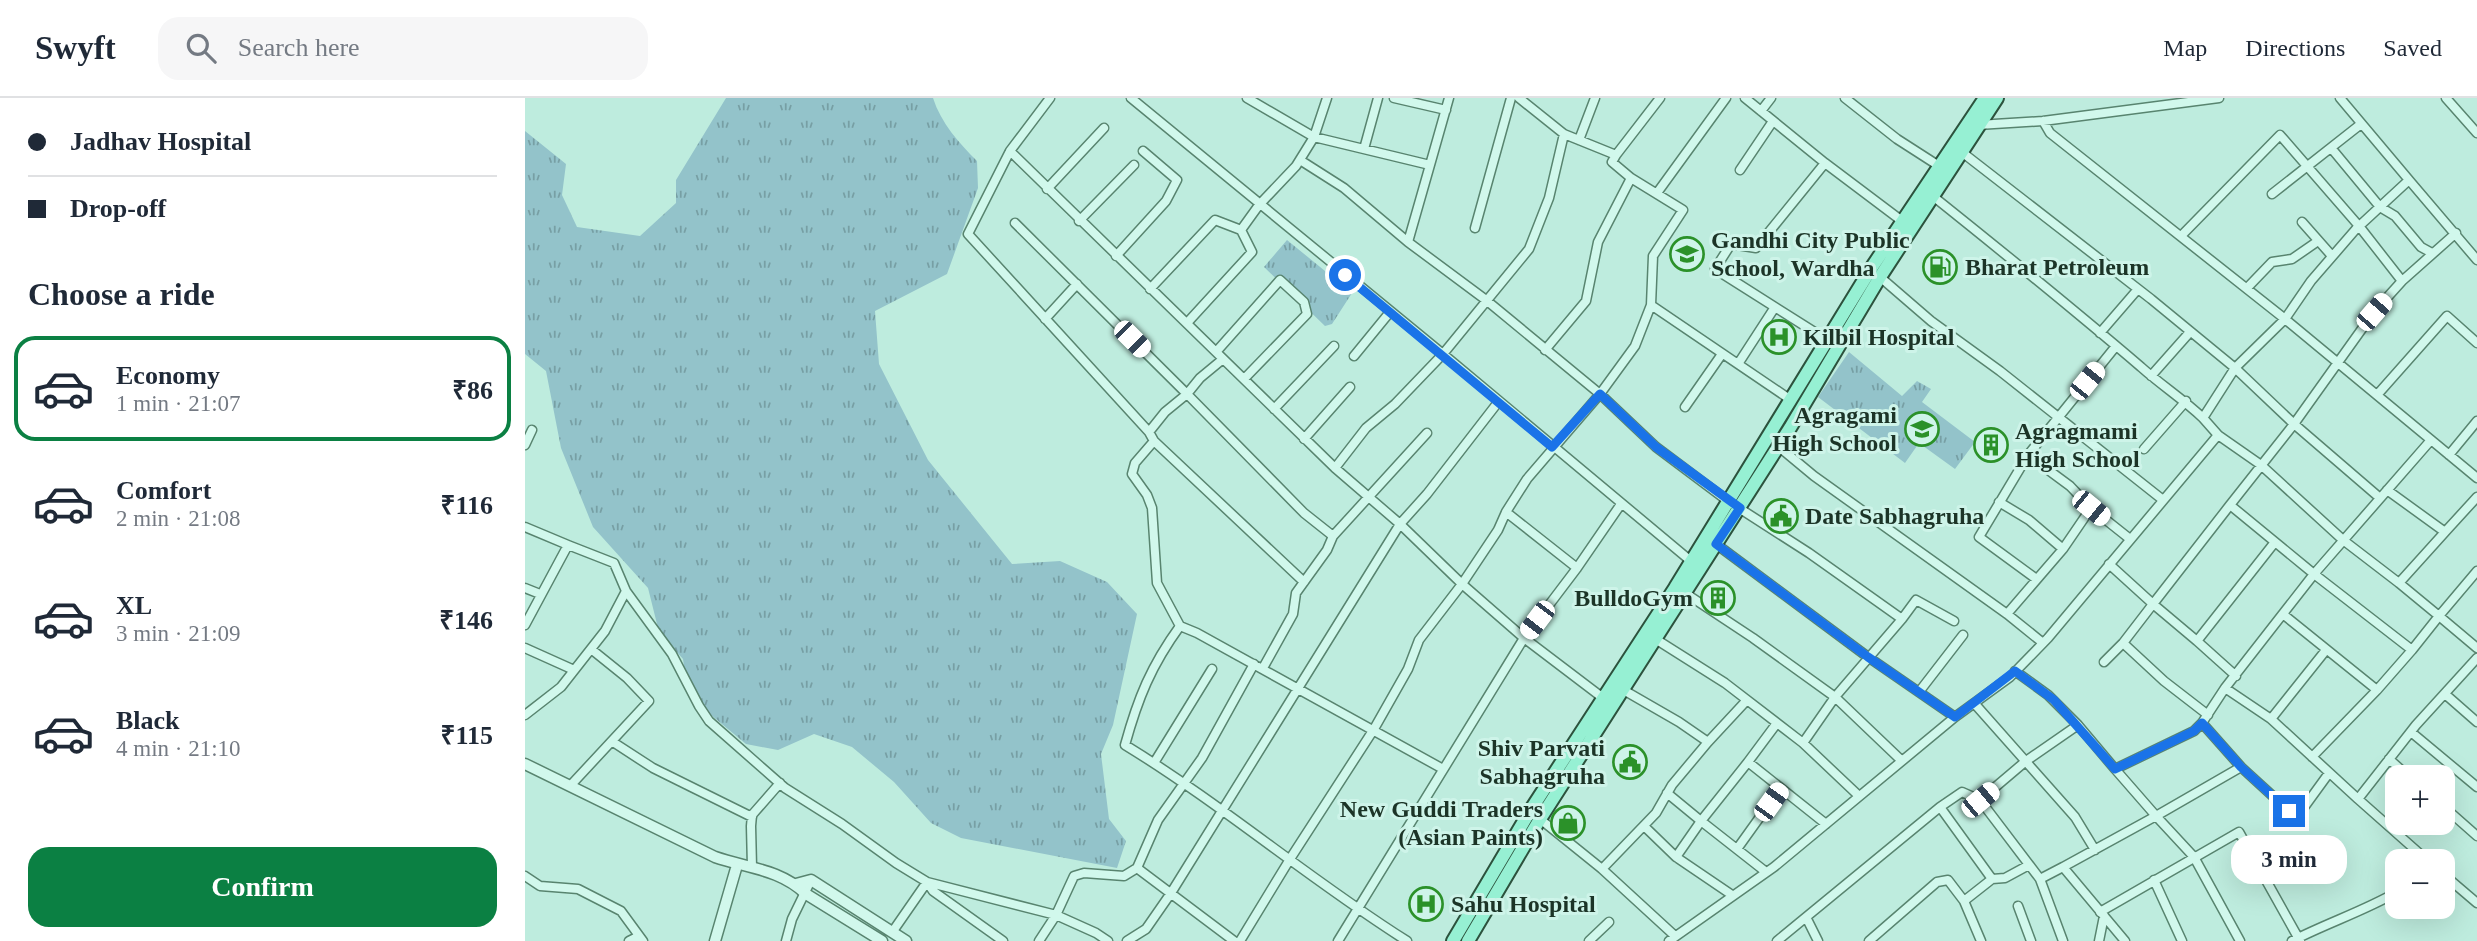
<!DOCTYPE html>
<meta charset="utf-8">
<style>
body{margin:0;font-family:Georgia,serif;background:#f6f6f7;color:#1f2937;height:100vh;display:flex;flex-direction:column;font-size:26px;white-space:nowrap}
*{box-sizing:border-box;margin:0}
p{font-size:23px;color:#747a83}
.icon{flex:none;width:38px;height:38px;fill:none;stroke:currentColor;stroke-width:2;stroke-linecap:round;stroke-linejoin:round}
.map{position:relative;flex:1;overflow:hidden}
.sheet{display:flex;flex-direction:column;background:#fff;width:525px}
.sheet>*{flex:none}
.guide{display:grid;align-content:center;height:154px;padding:0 28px;background:#fff}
.buttons{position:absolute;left:1860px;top:667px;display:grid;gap:14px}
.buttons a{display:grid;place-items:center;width:70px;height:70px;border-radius:14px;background:#fff;box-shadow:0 7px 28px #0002;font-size:35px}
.end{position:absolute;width:32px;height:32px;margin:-16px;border:9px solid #1a73e8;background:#fff;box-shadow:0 0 0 4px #fff}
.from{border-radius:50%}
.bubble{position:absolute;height:49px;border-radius:21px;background:#fff;box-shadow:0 7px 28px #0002;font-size:23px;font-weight:800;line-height:49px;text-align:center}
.car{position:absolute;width:21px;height:42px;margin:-21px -10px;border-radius:9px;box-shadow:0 0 5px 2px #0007;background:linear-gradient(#fff 24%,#345 0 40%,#fff 0 76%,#345 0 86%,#fff 0)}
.guide b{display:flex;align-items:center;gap:24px;height:66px;font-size:26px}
.guide b+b{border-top:2px solid #e0e1e3}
.guide i{width:18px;height:18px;background:#1f2937}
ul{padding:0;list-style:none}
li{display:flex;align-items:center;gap:21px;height:105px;margin:0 14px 10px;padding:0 14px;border:4px solid transparent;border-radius:21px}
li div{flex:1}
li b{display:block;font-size:26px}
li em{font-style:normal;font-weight:800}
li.on{border-color:#0b8043}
li>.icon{width:63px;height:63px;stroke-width:1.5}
h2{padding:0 28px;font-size:32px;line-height:84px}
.action{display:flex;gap:14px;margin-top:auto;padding:14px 28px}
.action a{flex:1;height:80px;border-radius:21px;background:#0b8043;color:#fff;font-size:28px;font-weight:800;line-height:80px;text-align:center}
header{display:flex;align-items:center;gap:42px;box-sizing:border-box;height:98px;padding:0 35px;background:#fff;border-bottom:2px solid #e0e1e3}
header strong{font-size:33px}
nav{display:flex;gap:38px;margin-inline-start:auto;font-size:24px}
.search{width:490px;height:63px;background:#f6f6f7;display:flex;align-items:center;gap:18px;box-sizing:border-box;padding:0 24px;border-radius:21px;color:#747a83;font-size:26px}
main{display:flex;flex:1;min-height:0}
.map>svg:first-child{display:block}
.grass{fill:url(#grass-tufts)}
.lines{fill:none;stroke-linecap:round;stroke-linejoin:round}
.minor-casing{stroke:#58846f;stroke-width:11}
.tertiary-casing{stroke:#58846f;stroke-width:13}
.primary-casing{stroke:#2c523d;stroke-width:16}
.minor{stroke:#d1f8ec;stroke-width:8}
.tertiary{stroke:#d1f8ec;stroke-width:10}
.primary{stroke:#96f0d3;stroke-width:12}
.route{stroke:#1a73e8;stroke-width:9}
.labels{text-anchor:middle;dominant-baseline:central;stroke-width:6;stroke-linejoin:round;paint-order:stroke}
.poi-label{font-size:24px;font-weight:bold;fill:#1c3427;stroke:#cef4e9;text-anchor:start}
</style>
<header>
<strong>Swyft</strong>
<div class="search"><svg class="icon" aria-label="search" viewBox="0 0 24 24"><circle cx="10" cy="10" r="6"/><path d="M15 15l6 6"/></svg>Search here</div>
<nav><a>Map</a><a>Directions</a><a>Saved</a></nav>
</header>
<main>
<section class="sheet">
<div class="guide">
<b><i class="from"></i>Jadhav Hospital</b>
<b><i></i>Drop-off</b>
</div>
<h2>Choose a ride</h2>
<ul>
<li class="on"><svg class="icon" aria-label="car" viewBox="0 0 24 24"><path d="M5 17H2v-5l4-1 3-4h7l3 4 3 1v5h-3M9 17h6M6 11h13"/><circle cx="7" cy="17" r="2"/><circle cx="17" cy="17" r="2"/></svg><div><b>Economy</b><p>1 min · 21:07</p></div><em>₹86</em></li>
<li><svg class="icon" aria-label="car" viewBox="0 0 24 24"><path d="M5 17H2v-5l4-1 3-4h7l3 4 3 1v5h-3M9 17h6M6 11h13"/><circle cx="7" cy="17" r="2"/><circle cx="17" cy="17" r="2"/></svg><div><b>Comfort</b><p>2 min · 21:08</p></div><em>₹116</em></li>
<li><svg class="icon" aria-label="car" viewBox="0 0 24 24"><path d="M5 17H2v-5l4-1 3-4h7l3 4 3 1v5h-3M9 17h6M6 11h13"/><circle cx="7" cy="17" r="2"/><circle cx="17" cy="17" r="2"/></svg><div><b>XL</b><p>3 min · 21:09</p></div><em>₹146</em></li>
<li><svg class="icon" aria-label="car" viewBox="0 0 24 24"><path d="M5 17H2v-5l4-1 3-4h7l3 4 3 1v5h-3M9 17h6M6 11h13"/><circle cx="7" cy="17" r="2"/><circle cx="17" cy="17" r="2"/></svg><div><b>Black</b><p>4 min · 21:10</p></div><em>₹115</em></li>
</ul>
<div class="action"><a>Confirm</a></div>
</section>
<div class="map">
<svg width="1952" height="843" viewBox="0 0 1952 843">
<defs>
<pattern id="grass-tufts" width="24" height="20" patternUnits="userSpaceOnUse" patternTransform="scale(1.75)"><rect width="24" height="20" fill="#93c3ca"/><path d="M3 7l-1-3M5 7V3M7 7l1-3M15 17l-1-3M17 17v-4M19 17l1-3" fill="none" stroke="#779fa4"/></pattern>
</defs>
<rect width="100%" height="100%" fill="#beecde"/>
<path class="grass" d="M201,0h207c8,25 26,45 44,63l1,27 -31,86 -72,37 4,53 49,96 84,104 48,-3 47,21 30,32 -24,111 -12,29 8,65 17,22 -9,27 -156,-30 -30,-15 -37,-41 -42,-35 -38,-13 -36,16 -32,-6 -41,-34 -19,-29 -3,-22 -24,-27 -11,-44 -55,-61 -32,-79 -15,-77 -21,-17v-223l41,33 -4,31 15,32 63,9 36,-33v-23z
M762,142l65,53 -20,31 -7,2 -61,-59z
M1324,254l53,44 15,-15 14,8 -9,13 53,40 -20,27 -36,-26 -14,20 -87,-66z"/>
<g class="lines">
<g class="minor-casing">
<path id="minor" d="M525,0l-40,53 -42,83 181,198
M606,0l312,256 249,208
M802,0l-13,39 116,28 -22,77 78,58 114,94 56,53 72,54 81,52 93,66 -67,78 -32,46 -78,-60 -68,-43
M869,0l52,12
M994,0l45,36 52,21 -4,7 19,16 52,32 -30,46 -2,49 -16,41 -35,48 -73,85 -21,33 71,56
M1220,0l80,65 77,58
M1320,0l52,41 42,27
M1921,0l31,35
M1236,13l10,-13
M1518,23l7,12 235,186 26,-38 45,-52 53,-49 -69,-82
M1453,27l65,-4 176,-23
M1054,42l16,-42
M839,51l14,-51
M1807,51l48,58 15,9 26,31 11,6
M485,53l325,317 65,56 62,60 62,54 79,60
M1438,55l188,146 84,69 50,-49 192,159
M1091,57l44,-57
M775,62l44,28 64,54
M1300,65l-69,85 -25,-4 -16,25 112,71
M905,67l19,-67
M1215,72l33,-49
M1884,82l68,80
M522,91l57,-61
M1132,95l69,-95
M1747,96l89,-70
M1409,99c70,56 139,112 207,170 20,18 42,32 62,51l32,-50 59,56 86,74
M554,123l55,-56
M1777,124l30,34
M490,125l172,171 -22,18 -16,20 5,9 150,141
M950,130l36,-130
M716,132l18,-25 37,-39 18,-29 -67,-39
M1656,138l99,-101 79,91 43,55 54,-48
M591,158l50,-55 11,-21 -34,-29
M1355,179l51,44 69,50 163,129
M1877,183l-28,31 -80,112 -64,81 84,69 117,-134
M1722,190l25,-26 20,-3 26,-18
M625,191l65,-69 26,10 11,22 -65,71
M1126,207l140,95
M520,221l32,-35
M1575,235l38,-44
M1020,252l41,-49 12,-59 33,-64
M691,254l64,-72 24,22 3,12 -63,65
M829,258l36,-44
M698,261l-23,19 -13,16 117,119 29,23
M1213,266l37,-57
M1626,278l39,-44
M1852,297l70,-79 30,27
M1160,309l37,-53
M749,311l60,-63
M1693,337l43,30 82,75 56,43 46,-51
M779,341l46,-52
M629,343l-19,22 -3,11 15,21 5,13 5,75 23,43
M0,347l7,-15
M1253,348l36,30 193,138 56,-65 28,-41
M1619,351l42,-48
M1503,357l42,31 21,22 39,31
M1924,357l28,-34
M810,370l31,-40 29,-24 48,-50 86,-105 20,-51 15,-64
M1862,392l58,42 32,-35
M1474,404l30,18 34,29
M0,429l43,18 -43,80
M1191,446l152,113 87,60
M1510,480l-56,-41 49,-82 88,-109
M1874,485l40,33 38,-45
M0,490l15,6
M101,493l46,63 27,52 10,15 76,67 57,36 54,39 31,19 129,33 40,18 12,8
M1160,495l68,45 82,59 67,64
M1482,516l36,29
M1759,517l93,75 35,-40
M1377,521l14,-19 38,21
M1672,543l-44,-37 77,-99
M1598,545l41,38 44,34
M0,550l49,22
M1579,564l19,-19 30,-39 -44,-40
M738,570l30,-54 3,-21 31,-43 6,-14 94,-103
M1490,573l33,24 30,30
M1711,578l-39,-35 78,-99
M1095,590l59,34 29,20 39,-42
M1700,590l46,31 87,80 58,-74 61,-67
M1394,594l44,-57
M1920,596l32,28
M1449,605l101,114 20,33
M0,617l36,-28 44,-56 21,-40 -12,-28 -46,-18
M1746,621l55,-69
M1677,625l39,44
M1886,634l66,55
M88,644l40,26 99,49
M1278,645l56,53
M1787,659l65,-67
M1864,661l20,18
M1223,664l29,-39
M629,665l58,-94
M1804,675l-24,33 -9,8 -7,-3 -48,-44 -85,49 -41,-47 79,-38 8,-8 23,-35 89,-114 98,76 27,-34 38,32
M45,688l79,-85 -22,-23 -36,-29
M1142,695l34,28 -25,36 56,38
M1833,701l70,62
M1455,702l60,79 23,62
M1918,708l34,30
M1415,709l52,72 13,-1 24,-13
M1015,721l62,50 73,67
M1119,728l32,31
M1212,751l43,-60
M227,769l-1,-41 1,-11 28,-32
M1538,769l93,-51 38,41 46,84
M612,770l97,73
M1077,771l54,-56 16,-28 36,-43
M1241,774l-65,-51 47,-59 78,62
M1918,776l34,29
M0,778l15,10 38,3 43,22 22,30
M1515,781l23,-12 62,74
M1629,782l28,61
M1439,803l28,-22
M1493,808l13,35
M1575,814l139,-80 61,109
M1282,821l11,22
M368,833l34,-49 6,9 70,50
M104,843l10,-5
M261,843l6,-22 19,-39
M514,843l17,-26 18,-39 10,-3 40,3 13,-8 21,-48 44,-62 52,-94
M602,843l19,-12 25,-36 229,-369 27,-30 72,-93
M715,843l50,-82 84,-130 34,-60 11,-29 43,-56 36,-54 8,-18
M813,843l186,-303 53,-70 44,-64
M882,843c-97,-61 -184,-136 -282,-196 13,-47 26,-79 55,-119l17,7 246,136
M1064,843l20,-19
M1144,843l105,-74 181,-150 55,-40 38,-39 170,-203 -15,-17
M1252,843l163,-134 22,-15 18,8 46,-39 52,-36 37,44
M1344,843l68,-59 11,-2 16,21 17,40
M1574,843l5,-25
M1767,843c35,-18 72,-30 105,-49"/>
</g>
<g class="tertiary-casing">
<path id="tertiary" d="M0,666l190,93c32,11 65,12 91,37l76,47
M271,786l15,-4 95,61
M190,843l22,-76"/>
</g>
<g class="primary-casing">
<path id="primary" d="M928,843l77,-130 145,-223 197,-321 113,-169
M943,843l72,-122 250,-391 90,-151 117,-179"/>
</g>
<use href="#minor" class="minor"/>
<use href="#tertiary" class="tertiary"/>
<use href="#primary" class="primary"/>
</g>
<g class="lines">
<path class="route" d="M820,177l207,172 48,-53 56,53 84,61 -24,36 152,113 87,60 60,-46 39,29 61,69 79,-38 8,-8 39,44 48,44"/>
</g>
<defs>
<g id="school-ring" transform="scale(1.75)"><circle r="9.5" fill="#cef4e9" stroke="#2b9129" stroke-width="1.5"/><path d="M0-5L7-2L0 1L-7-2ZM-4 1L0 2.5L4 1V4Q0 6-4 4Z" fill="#2b9129"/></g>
<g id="fuel-ring" transform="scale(1.75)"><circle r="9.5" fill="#cef4e9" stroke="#2b9129" stroke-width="1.5"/><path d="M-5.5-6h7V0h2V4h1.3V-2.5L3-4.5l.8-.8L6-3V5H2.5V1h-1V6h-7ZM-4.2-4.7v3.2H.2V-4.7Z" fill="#2b9129"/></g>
<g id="hospital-ring" transform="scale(1.75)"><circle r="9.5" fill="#cef4e9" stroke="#2b9129" stroke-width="1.5"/><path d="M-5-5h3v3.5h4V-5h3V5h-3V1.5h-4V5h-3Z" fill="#2b9129"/></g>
<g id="building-ring" transform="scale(1.75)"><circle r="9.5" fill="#cef4e9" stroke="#2b9129" stroke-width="1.5"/><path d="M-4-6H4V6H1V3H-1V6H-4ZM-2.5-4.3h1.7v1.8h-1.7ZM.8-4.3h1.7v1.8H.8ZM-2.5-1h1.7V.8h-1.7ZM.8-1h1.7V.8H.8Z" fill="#2b9129"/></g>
<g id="civic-ring" transform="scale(1.75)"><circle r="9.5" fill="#cef4e9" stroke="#2b9129" stroke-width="1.5"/><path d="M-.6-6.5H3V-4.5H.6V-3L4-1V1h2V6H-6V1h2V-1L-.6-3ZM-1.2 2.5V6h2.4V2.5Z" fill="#2b9129"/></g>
<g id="shop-ring" transform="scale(1.75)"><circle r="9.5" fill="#cef4e9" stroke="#2b9129" stroke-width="1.5"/><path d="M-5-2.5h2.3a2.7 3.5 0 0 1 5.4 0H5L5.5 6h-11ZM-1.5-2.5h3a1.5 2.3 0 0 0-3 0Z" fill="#2b9129"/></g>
</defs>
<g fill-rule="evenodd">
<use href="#school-ring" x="1162" y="156"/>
<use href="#fuel-ring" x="1415" y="169"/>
<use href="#hospital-ring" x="1254" y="239"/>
<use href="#school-ring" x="1397" y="331"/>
<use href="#building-ring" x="1466" y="347"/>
<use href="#civic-ring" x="1256" y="418"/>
<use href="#building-ring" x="1193" y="500"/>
<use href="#civic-ring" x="1105" y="664"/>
<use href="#shop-ring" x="1043" y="725"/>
<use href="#hospital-ring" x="901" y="806"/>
</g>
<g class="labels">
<g class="poi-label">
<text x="1186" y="142">Gandhi City Public<tspan x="1186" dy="28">School, Wardha</tspan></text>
<text x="1440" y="169">Bharat Petroleum</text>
<text x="1278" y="239">Kilbil Hospital</text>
<text x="1372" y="317" text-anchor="end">Agragami<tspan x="1372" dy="28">High School</tspan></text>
<text x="1490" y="333">Agragmami<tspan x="1490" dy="28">High School</tspan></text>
<text x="1280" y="418">Date Sabhagruha</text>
<text x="1168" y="500" text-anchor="end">BulldoGym</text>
<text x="1080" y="650" text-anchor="end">Shiv Parvati<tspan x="1080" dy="28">Sabhagruha</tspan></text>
<text x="1018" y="711" text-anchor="end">New Guddi Traders<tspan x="1018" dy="28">(Asian Paints)</tspan></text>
<text x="926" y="806">Sahu Hospital</text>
</g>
</g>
</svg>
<div class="buttons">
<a>+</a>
<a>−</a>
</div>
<i class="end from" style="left:820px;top:177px"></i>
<i class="end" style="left:1764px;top:713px"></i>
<div class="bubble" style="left:1706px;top:737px;width:116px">3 min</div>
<i class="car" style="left:1849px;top:214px;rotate:41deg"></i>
<i class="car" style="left:607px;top:241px;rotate:135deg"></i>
<i class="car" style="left:1562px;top:283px;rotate:39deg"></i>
<i class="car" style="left:1566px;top:410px;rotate:129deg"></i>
<i class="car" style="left:1012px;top:522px;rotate:217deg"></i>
<i class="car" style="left:1455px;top:702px;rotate:50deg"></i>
<i class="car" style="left:1246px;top:704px;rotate:36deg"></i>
</div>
</main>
